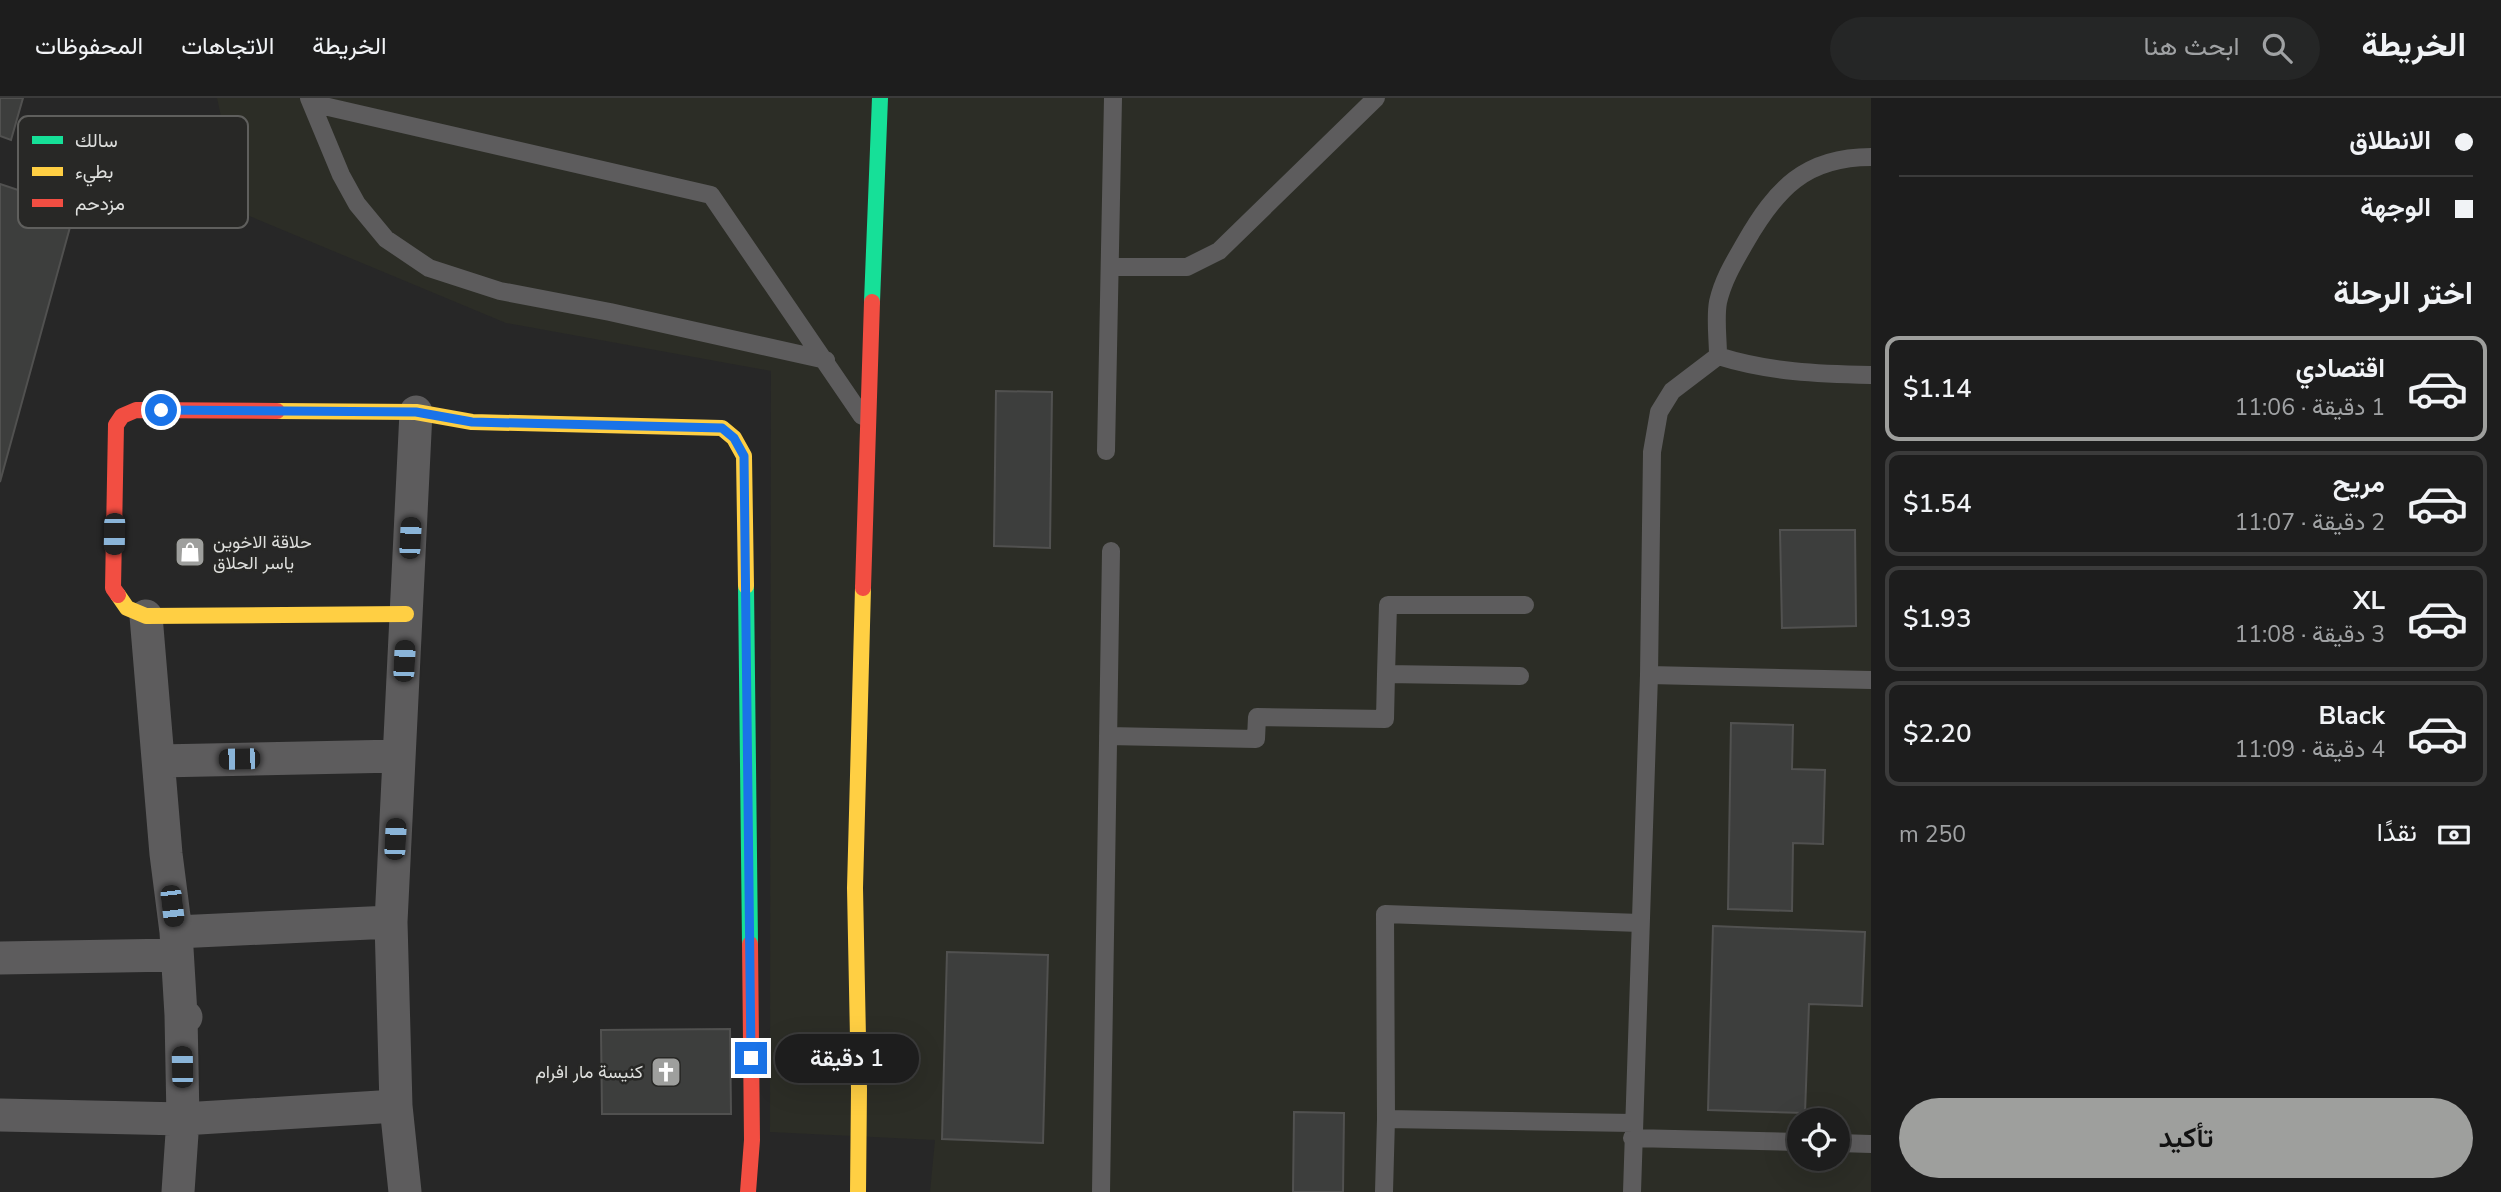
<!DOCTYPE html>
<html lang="ar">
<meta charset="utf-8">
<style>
body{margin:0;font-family:"Nunito Sans",Vazirmatn,sans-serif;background:#252626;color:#f1f3f6;direction:rtl;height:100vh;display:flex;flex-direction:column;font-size:26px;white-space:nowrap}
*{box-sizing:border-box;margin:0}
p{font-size:23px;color:#a0a2a4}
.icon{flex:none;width:38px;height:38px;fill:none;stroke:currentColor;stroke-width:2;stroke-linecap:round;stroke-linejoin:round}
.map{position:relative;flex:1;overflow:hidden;direction:ltr}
.side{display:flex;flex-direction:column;background:#1d1d1d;width:630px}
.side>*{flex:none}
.top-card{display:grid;align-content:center;height:154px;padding:0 28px;background:#1d1d1d}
.tools{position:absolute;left:1787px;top:1010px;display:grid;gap:14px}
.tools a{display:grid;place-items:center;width:63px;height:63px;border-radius:50%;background:#1d1d1d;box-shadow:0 7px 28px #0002,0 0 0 2px #3b3b3b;font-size:35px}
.end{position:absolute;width:32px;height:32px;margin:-16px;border:9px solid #1a73e8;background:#fff;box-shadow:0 0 0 4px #fff}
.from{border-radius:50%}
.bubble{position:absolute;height:49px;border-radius:24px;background:#1d1d1d;box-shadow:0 7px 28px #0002,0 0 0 2px #3b3b3b;font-size:23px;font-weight:600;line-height:49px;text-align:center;direction:rtl}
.car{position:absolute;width:21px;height:42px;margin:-21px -10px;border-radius:9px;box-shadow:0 0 5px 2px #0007;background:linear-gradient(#222 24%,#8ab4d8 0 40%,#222 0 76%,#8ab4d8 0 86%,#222 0)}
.top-card b{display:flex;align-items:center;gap:24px;height:66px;font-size:26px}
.top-card b+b{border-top:2px solid #3b3b3b}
.top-card i{width:18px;height:18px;background:#f1f3f6}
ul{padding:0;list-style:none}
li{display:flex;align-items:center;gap:21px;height:105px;margin:0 14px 10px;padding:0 14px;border:4px solid #3b3b3b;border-radius:14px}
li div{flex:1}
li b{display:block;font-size:26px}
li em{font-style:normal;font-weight:600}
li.selected{border-color:#9e9f9d}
li>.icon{width:63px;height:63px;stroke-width:1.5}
h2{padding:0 28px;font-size:32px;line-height:84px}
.pay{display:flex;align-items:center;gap:18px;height:77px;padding:0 28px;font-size:26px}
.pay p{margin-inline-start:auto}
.action{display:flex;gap:14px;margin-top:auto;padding:14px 28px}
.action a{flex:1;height:80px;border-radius:42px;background:#9e9f9d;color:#111;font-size:28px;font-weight:600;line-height:80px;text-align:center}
header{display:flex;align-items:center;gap:42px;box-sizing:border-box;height:98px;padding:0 35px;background:#1d1d1d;border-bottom:2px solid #3b3b3b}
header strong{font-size:33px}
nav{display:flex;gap:38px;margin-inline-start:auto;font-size:24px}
.search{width:490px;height:63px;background:#252626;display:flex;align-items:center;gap:18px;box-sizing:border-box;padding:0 24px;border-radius:38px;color:#a0a2a4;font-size:26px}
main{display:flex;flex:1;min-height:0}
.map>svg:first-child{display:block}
.built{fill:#2c2d26;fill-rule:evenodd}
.building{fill:#3d3e3d;stroke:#515150;stroke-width:2}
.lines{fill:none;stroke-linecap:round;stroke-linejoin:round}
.lane{stroke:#5d5c5d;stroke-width:18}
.street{stroke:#5d5c5d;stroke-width:33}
.fast{stroke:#16e098;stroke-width:16}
.slow{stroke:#ffcf43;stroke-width:16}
.jam{stroke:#f24e42;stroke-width:16}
.route{stroke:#1a73e8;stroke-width:9}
.labels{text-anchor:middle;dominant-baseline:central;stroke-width:5;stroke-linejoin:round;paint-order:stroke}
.poi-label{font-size:18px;fill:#dedfdd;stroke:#282826;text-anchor:start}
.key{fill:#282826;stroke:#5f5f5d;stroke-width:2}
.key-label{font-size:19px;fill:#dedfdd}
</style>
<header>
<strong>الخريطة</strong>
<div class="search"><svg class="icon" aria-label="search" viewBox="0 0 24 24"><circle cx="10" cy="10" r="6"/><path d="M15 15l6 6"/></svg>ابحث هنا</div>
<nav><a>الخريطة</a><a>الاتجاهات</a><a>المحفوظات</a></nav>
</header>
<main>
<section class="side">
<div class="top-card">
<b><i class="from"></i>الانطلاق</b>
<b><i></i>الوجهة</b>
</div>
<h2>اختر الرحلة</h2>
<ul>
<li class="selected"><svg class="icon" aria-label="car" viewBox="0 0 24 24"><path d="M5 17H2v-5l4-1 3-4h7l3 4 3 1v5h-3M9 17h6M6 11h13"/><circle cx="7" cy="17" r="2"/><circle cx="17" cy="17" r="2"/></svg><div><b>اقتصادي</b><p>1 دقيقة · 11:06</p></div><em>$1.14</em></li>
<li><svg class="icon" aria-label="car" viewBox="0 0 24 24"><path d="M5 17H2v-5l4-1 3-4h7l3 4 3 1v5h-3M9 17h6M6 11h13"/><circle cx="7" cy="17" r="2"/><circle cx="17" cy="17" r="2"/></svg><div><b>مريح</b><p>2 دقيقة · 11:07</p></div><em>$1.54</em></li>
<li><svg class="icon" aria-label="car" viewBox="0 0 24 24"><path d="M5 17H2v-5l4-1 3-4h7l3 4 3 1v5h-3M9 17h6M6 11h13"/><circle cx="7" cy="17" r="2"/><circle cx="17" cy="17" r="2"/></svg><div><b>XL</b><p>3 دقيقة · 11:08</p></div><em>$1.93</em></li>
<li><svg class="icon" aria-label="car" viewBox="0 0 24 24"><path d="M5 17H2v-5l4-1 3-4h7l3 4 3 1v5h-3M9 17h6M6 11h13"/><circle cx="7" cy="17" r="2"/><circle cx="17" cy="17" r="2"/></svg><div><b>Black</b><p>4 دقيقة · 11:09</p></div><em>$2.20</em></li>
</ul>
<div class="pay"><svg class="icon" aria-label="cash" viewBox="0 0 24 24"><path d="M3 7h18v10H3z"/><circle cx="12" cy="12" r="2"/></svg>نقدًا<p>250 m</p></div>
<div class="action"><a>تأكيد</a></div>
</section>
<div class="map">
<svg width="1871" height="1094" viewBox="0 0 1871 1094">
<rect width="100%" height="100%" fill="#272727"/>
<path class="built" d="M217,0h1654v1094h-941l5,-52 -165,-8 1,-761 -265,-48 -264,-110zM1799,1022h39v38h-39z"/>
<path class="building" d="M0,0h23l-12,42 -11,-4z
M0,86l75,25 -75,273z
M996,293l56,1 -2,156 -56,-2z
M1780,432h75l1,96 -74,2z
M1731,625l62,2 -1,44 33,1 -2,74 -30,-1 -1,68 -64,-2z
M1713,828l152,6 -3,74 -53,-2 -4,109 -97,-3z
M947,854l101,3 -5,188 -101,-4z
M730,931l1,85h-129l-1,-84z
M1294,1014l50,1 -1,79h-50z"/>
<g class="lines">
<path class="lane" d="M309,0l32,77 16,29 29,35 43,29 71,23 110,21 216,48
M311,5l400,92 151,221
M1110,169h77l32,-16 157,-153
M1718,258c0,-17 -3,-38 0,-54 5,-22 16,-40 27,-59 31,-54 60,-86 126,-86
M1871,277c-53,-1 -102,-3 -153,-19l-46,35 -13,21 -7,40 -3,223 222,5
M1106,353l7,-353
M1386,576l2,-69h137
M1108,638l148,3 1,-22 128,2 1,-45 134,2
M1633,1025l-247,-4 -1,-205 255,9
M1632,1040l167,4
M1838,1045l33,1
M1101,1094l10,-641
M1384,1094l2,-73
M1632,1094l17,-517"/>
<path class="street" d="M146,518l20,238 10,78 5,83
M159,663l240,-5
M176,834l215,-10
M0,860l177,-3
M0,1017l183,4 213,-13
M178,1094l5,-73 -2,-104 5,2
M405,1094l-9,-86 -5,-184 25,-510"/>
<path class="fast" d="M872,204l8,-204
M746,488l4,358"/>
<path class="slow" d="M277,313l139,1 56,10 250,6 12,10 10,18 2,130
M118,497l9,13 19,8 260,-2
M858,1094l1,-103 -4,-201 8,-300"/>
<path class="jam" d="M863,490l9,-286
M118,497l-5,-7 3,-163 6,-9 14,-6 141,1
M748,1094l4,-52 -2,-196"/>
</g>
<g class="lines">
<path class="route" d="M161,312l255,2 56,10 250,6 12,10 10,18 7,602"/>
</g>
<defs>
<g id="shop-square" transform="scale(1.575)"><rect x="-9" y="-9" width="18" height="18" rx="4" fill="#9e9f9d" stroke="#282826"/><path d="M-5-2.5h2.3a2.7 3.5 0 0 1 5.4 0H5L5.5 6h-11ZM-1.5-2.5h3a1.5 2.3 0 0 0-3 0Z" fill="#fff"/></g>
<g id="church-square" transform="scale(1.575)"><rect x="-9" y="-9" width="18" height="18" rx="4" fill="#9e9f9d" stroke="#282826"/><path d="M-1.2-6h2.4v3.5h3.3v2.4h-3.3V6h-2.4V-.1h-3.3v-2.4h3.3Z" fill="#fff"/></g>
</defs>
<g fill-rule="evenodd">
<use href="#shop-square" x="190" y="454"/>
<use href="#church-square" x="666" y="974"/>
</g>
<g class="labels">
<g class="poi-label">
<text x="213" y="444">حلاقة الاخوين<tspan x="213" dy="21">ياسر الحلاق</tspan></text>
<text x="643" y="974" text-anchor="end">كنيسة مار افرام</text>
</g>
</g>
<rect x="18" y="18" width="230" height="112" rx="10" class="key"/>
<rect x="32" y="38" width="31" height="8" fill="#16e098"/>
<rect x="32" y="69" width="31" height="9" fill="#ffcf43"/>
<rect x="32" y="101" width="31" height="8" fill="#f24e42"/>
<g class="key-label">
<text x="75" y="49">سالك</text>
<text x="75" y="80">بطيء</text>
<text x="75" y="112">مزدحم</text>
</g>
</svg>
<div class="tools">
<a><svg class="icon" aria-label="locate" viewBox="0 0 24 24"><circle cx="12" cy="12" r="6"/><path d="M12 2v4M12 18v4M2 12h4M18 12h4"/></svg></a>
</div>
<i class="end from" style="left:161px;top:312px"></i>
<i class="end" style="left:751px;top:960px"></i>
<div class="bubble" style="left:775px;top:936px;width:144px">1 دقيقة</div>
<i class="car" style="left:114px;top:436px;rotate:181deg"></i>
<i class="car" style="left:410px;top:440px;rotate:3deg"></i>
<i class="car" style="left:404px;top:563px;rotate:3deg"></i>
<i class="car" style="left:239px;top:661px;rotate:269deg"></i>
<i class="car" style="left:395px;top:741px;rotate:3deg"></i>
<i class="car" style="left:172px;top:808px;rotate:173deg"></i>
<i class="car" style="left:182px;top:969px;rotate:359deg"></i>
</div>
</main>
